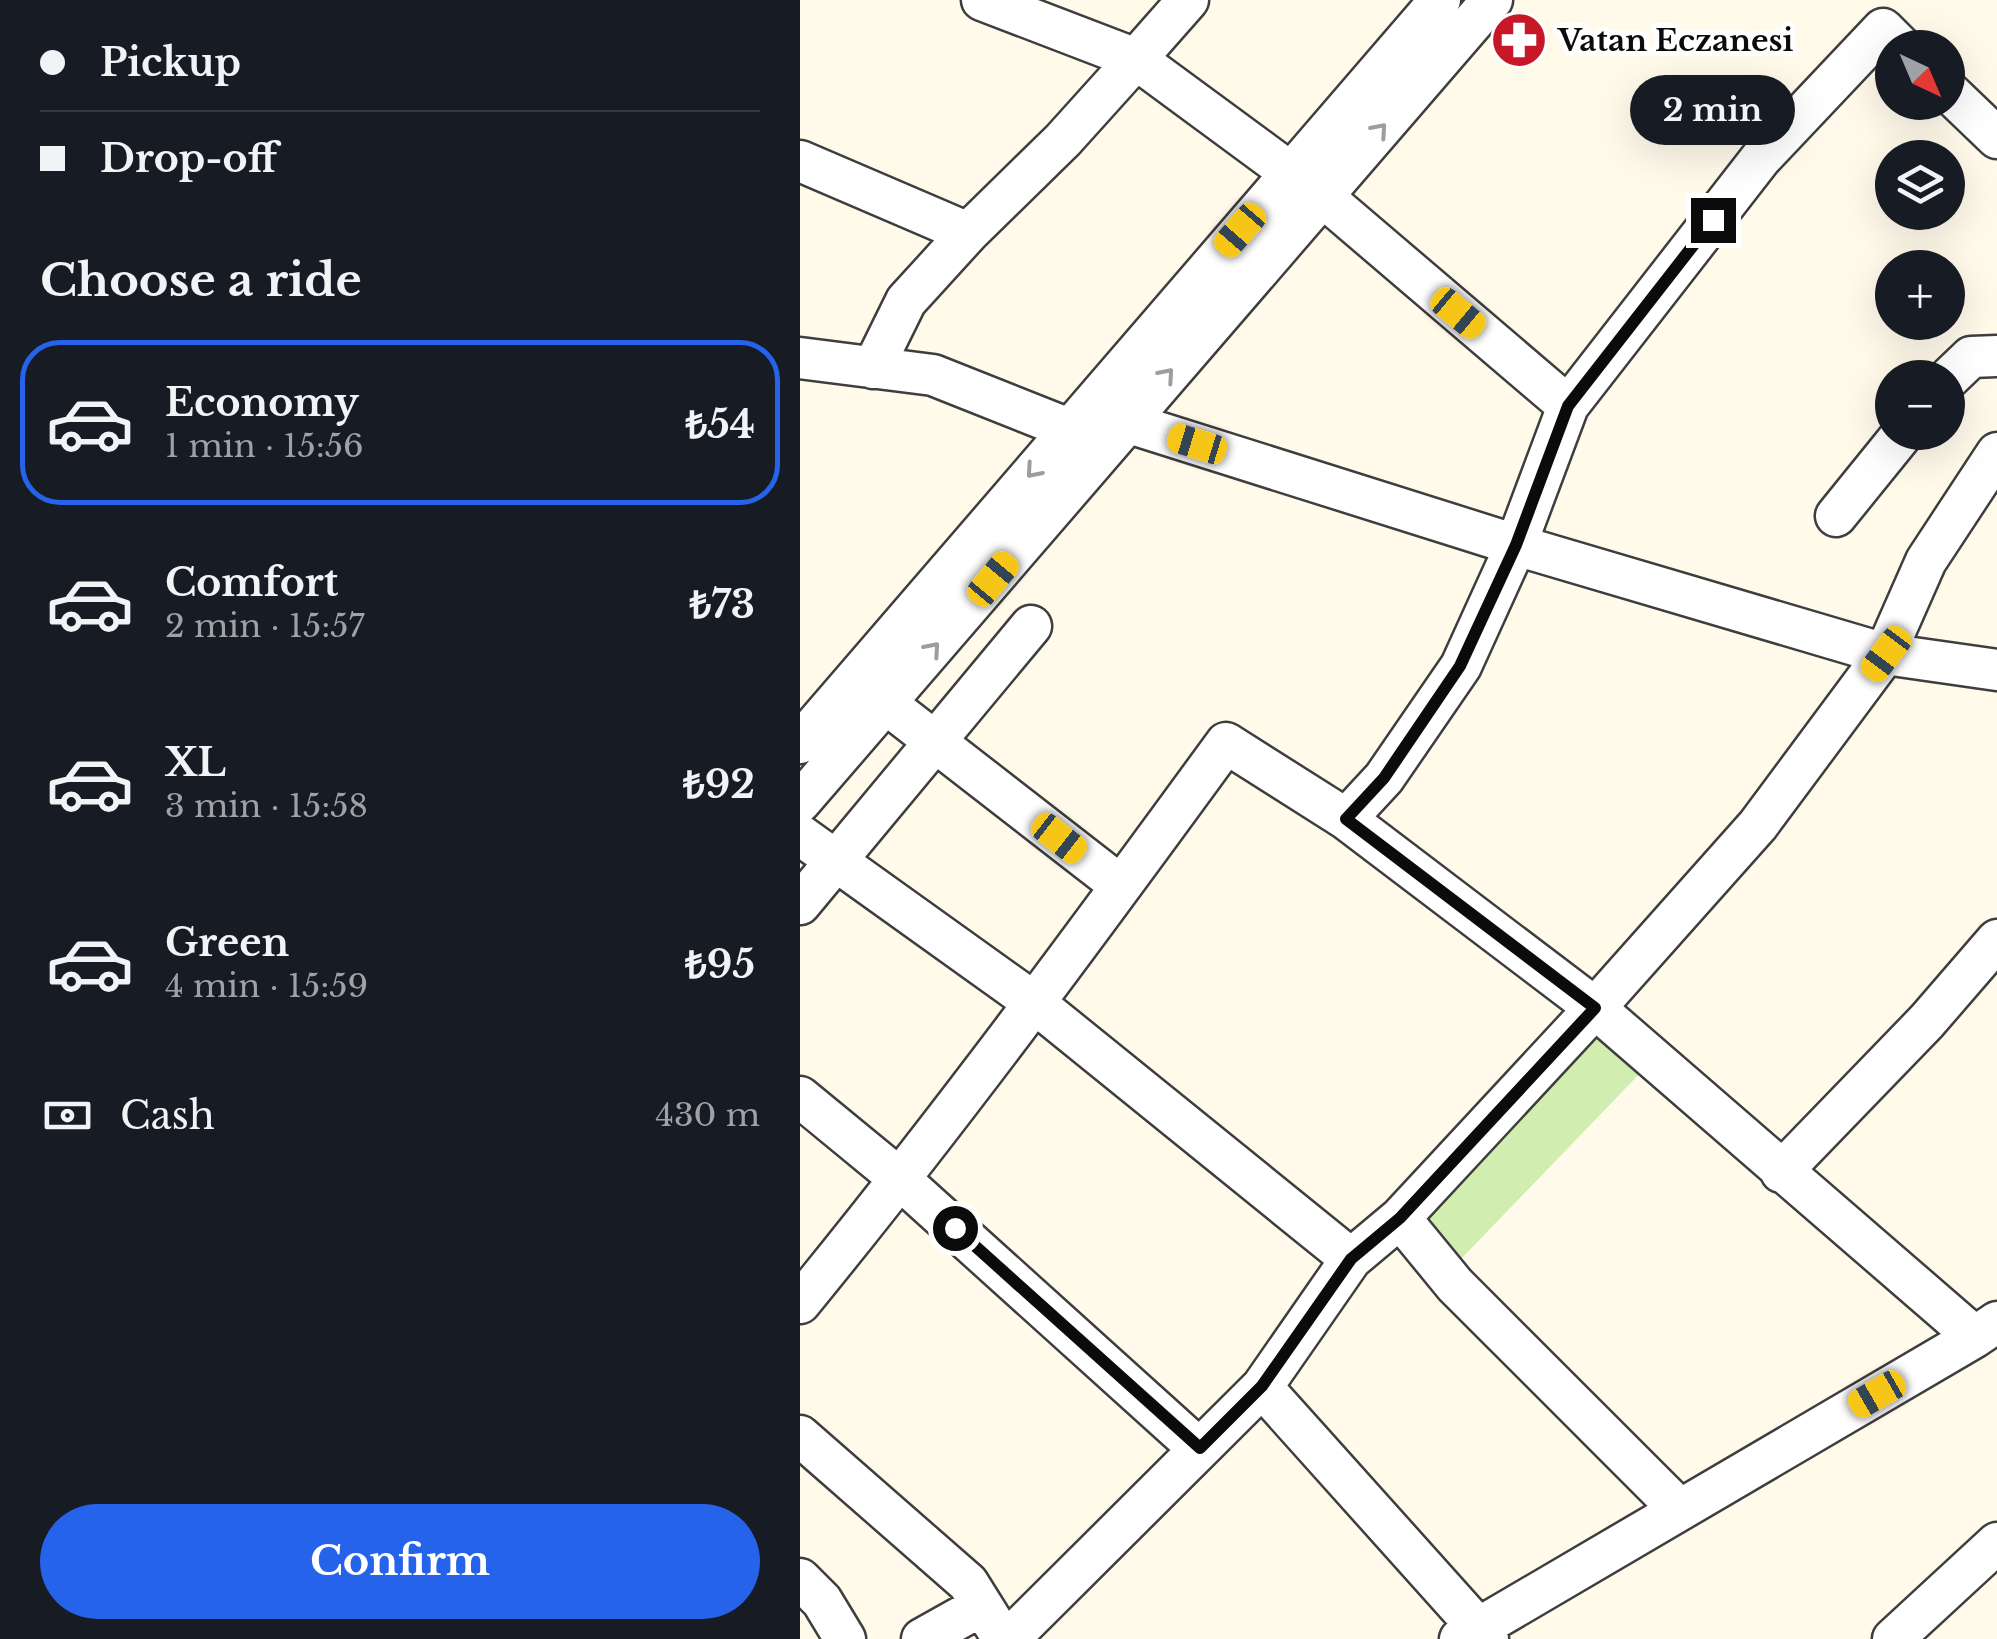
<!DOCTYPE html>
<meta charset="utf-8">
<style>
body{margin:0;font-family:"Libre Baskerville",serif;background:#242831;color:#f1f3f6;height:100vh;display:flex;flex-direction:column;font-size:38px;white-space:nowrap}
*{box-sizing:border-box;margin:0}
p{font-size:32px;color:#9ea1a6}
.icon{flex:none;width:55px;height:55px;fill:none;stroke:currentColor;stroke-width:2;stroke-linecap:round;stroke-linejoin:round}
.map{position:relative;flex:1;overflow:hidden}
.details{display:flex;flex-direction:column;background:#171b24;width:800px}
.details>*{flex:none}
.top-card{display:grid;align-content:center;height:220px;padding:0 40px;background:#171b24}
.needle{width:65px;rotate:136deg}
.controls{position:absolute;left:1075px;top:30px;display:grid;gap:20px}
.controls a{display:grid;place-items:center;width:90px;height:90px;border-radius:50%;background:#171b24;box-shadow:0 10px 40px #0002;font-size:50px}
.end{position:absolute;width:45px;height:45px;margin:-22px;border:12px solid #0b0b0b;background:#fff;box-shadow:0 0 0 5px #fff}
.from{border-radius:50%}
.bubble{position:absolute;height:70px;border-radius:35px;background:#171b24;box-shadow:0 10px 40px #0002;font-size:32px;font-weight:700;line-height:70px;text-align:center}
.car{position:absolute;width:30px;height:60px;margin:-30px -15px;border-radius:12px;box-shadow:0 0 8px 2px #0007;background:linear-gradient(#f5c518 24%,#345 0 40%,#f5c518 0 76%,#345 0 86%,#f5c518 0)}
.top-card b{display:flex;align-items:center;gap:35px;height:95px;font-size:38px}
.top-card b+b{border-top:2px solid #363941}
.top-card i{width:25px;height:25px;background:#f1f3f6}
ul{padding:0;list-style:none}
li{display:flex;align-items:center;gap:30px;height:165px;margin:0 20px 15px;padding:0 20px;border:5px solid transparent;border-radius:40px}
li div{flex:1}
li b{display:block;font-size:38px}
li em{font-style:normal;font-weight:700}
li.current{border-color:#2563eb}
li>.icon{width:90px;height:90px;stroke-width:1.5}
h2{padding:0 40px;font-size:45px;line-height:120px}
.pay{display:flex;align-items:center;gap:25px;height:110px;padding:0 40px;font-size:38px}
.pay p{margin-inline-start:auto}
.primary-button{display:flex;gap:20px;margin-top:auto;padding:20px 40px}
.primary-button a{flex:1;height:115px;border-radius:60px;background:#2563eb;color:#fff;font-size:40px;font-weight:700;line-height:115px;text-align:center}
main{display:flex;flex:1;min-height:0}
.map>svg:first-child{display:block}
.green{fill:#d2edb0}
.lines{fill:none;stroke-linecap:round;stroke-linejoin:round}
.minor-casing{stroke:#3e3e3e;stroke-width:45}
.minor{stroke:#fff;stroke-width:40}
.oneway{stroke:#9d9d9d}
.route{stroke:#0b0b0b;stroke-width:12}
.labels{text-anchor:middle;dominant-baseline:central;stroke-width:10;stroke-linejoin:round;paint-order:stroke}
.poi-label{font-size:30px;font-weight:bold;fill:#0b0b0b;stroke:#fff;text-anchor:start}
</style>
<main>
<section class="details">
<div class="top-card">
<b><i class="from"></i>Pickup</b>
<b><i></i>Drop-off</b>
</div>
<h2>Choose a ride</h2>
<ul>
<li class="current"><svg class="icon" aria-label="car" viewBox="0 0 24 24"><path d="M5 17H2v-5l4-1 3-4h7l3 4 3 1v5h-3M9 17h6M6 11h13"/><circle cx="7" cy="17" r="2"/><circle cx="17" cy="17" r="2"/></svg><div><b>Economy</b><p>1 min · 15:56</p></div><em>₺54</em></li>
<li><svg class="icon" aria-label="car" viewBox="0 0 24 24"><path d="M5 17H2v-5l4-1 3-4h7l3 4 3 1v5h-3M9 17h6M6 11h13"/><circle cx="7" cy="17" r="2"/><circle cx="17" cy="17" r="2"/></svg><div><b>Comfort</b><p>2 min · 15:57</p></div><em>₺73</em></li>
<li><svg class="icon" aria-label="car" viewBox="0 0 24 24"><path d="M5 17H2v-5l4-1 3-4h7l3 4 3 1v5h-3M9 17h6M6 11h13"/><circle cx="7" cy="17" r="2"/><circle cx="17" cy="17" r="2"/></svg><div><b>XL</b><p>3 min · 15:58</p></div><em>₺92</em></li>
<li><svg class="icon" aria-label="car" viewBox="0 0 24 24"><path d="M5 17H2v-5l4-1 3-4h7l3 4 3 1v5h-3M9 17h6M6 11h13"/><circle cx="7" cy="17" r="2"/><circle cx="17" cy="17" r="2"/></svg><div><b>Green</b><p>4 min · 15:59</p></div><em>₺95</em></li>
</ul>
<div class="pay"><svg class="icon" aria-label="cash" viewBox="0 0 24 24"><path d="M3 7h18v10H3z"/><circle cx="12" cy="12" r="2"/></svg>Cash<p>430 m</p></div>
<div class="primary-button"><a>Confirm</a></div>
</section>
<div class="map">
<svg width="1197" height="1639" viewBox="0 0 1197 1639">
<rect width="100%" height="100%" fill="#fffaea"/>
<path class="green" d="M805,1026l42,40 -186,193 -42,-41z"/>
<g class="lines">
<g class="minor-casing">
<path id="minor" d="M388,0l-52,59 186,137 246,210
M1148,91l49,47
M0,161l168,72 95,-93 73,-81 -154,-59
M0,358l133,17 136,54 22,14
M73,368l33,-67 62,-68
M1148,379l23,-22 26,-1
M305,410l21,12 390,123 369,109 112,16
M1036,516l68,-84
M66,688l255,198
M0,743l640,-743
M0,802l692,-802
M546,819l38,-41 77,-112 55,-121 52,-139 193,-248 122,-129 19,19
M0,835l236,169 315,255
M0,904l231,-278
M0,1097l101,83 298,269
M981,1172l146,-151 70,-81
M600,1218l55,67 225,225
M0,1303c149,-182 288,-371 426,-560l120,76 249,189 380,329 22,-15
M462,1387l226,252
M0,1436l168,147 35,56
M0,1579l22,22 23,38
M122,1639l59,-33
M209,1639l253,-252 89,-128 49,-41 195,-210 163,-183 127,-171 41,-93 71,-108
M660,1639l515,-302
M1093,1639l104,-96"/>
</g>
<use href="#minor" class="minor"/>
</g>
<defs><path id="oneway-chevron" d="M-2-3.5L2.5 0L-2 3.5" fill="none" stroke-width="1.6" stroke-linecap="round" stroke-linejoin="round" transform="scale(2.5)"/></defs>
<g class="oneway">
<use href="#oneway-chevron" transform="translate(580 130) rotate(-49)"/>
<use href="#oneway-chevron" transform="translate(367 375) rotate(-49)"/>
<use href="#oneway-chevron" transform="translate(233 471) rotate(131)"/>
<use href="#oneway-chevron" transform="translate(133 649) rotate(-49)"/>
</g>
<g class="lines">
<path class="route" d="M155,1228l245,220 62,-62 89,-127 49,-41 195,-210 -249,-189 38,-41 76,-112 56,-121 52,-139 145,-186"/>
</g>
<defs>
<g id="pharmacy-disc" transform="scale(2.875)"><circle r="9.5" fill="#c71828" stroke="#fff"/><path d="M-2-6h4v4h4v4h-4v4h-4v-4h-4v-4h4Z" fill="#fff"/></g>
</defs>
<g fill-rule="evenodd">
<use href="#pharmacy-disc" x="719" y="40"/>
</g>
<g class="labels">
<g class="poi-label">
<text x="758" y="40">Vatan Eczanesi</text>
</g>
</g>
</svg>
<div class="controls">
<a><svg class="needle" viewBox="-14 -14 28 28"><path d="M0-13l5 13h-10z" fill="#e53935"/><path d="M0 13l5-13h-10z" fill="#9ea1a6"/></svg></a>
<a><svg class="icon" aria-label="layers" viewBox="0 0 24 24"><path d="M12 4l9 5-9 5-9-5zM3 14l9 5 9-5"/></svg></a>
<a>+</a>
<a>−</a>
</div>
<i class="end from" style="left:155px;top:1228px"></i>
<i class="end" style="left:913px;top:220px"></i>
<div class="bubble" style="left:830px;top:75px;width:165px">2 min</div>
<i class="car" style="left:440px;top:230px;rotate:221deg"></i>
<i class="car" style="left:658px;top:313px;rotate:130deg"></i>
<i class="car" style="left:397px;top:444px;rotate:287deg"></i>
<i class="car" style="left:193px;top:579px;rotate:40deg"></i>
<i class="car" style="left:1086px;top:654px;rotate:217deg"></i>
<i class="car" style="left:259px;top:838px;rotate:128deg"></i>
<i class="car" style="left:1077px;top:1394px;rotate:240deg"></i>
</div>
</main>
